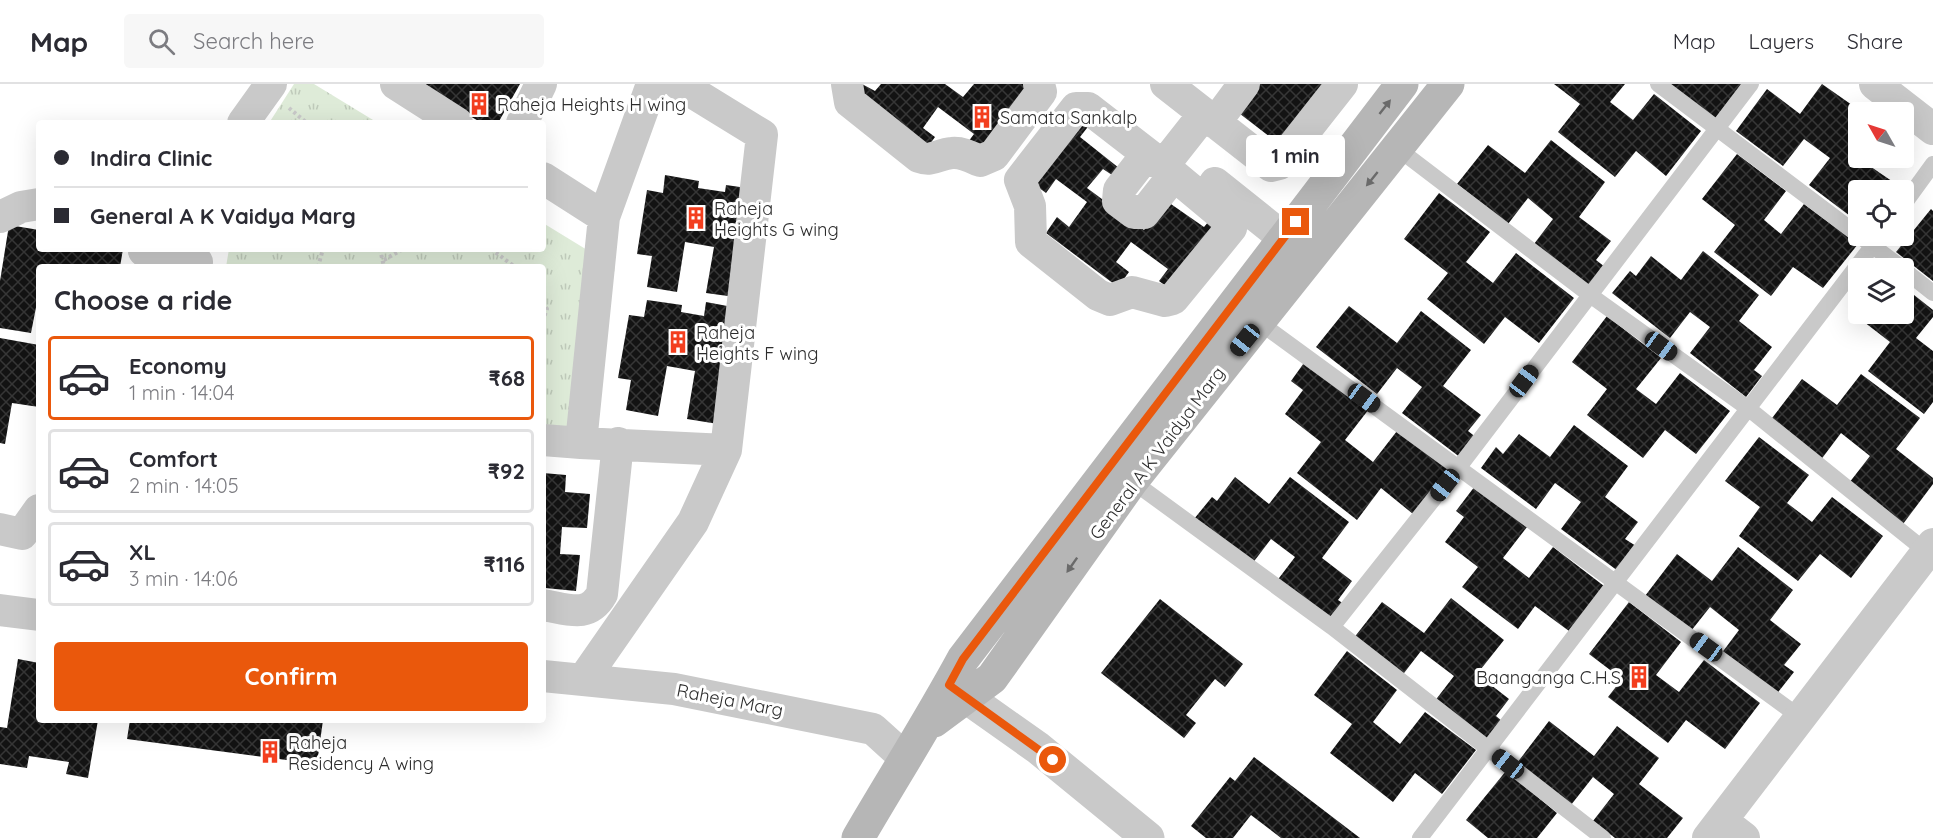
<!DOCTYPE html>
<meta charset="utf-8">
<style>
body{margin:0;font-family:Quicksand,sans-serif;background:#f7f7f7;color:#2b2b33;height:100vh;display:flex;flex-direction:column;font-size:22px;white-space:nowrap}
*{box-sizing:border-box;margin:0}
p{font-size:20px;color:#7c7c81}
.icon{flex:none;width:33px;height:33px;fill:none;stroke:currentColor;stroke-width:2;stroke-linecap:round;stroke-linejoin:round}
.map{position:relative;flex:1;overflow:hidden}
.drawer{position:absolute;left:36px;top:180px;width:510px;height:459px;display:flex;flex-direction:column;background:#fff;border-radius:6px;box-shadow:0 6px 24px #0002}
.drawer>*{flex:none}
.hud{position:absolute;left:36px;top:36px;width:510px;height:132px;border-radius:6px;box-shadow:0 6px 24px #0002;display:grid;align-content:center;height:132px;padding:0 18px;background:#fff}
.needle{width:39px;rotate:309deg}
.fabs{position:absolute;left:1848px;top:18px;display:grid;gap:12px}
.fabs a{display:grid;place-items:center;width:66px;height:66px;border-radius:6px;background:#fff;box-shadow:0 6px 24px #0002;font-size:30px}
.end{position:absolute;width:27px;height:27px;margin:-14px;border:8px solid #ea580c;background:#fff;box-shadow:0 0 0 3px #fff}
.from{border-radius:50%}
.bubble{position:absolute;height:42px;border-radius:6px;background:#fff;box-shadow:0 6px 24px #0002;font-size:20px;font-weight:700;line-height:42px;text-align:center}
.car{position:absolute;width:18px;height:36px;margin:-18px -9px;border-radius:8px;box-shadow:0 0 4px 2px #0007;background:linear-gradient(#222 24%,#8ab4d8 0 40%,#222 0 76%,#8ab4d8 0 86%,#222 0)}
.hud b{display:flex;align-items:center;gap:21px;height:57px;font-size:22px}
.hud b+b{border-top:2px solid #e1e1e2}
.hud i{width:15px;height:15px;background:#2b2b33}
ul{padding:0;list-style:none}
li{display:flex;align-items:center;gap:18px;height:84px;margin:0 12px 9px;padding:0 6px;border:3px solid #e1e1e2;border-radius:6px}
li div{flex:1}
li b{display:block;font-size:22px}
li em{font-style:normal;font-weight:700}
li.selected{border-color:#ea580c}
li>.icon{width:54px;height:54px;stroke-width:1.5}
h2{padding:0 18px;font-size:27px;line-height:72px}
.primary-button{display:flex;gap:12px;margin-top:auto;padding:12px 18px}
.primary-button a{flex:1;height:69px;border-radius:6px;background:#ea580c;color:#fff;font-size:24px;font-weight:700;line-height:69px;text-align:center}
header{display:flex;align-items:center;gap:36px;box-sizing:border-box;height:84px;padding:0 30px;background:#fff;border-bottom:2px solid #e1e1e2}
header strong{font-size:28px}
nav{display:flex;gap:33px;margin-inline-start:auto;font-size:21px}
.search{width:420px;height:54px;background:#f7f7f7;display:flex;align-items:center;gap:15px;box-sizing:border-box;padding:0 21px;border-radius:6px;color:#7c7c81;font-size:22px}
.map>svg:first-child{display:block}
.park{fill:url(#park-tufts)}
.building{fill:url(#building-cross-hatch)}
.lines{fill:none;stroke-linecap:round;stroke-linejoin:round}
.path{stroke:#c9c9c9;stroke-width:4;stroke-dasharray:3 3;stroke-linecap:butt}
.service{stroke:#c9c9c9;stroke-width:16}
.minor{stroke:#c9c9c9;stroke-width:32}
.tertiary{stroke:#c9c9c9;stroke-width:33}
.secondary{stroke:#b6b6b6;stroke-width:33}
.oneway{fill:#6a6a6a}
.route{stroke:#ea580c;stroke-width:8}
.labels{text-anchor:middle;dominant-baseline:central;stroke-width:6;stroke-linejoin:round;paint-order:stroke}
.poi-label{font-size:18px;fill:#2c2c2c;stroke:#fff;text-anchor:start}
.street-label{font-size:18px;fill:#2c2c2c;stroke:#fff}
</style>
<header>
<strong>Map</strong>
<div class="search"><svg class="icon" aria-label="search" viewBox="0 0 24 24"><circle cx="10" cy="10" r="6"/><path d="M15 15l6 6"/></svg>Search here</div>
<nav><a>Map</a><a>Layers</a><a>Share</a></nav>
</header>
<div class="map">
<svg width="1933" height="754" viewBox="0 0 1933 754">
<defs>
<pattern id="park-tufts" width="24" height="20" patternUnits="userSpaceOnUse" patternTransform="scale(1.5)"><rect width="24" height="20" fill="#deebd8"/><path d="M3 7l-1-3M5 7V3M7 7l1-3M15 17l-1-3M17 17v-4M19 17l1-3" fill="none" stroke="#bfcaba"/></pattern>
<pattern id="building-cross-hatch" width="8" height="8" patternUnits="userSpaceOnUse" patternTransform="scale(1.5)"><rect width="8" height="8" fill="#131313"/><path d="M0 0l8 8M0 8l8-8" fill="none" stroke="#363636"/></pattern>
</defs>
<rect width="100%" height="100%" fill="#fff"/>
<path class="park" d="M294,0h20l64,39h-109z
M543,139l72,44 -34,176 -38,-5v-171h-317l3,-18h314z"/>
<path class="building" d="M414,0h106l-22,39h-16z
M862,0l13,7 6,-7h64l18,13 11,-13h56l-48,74 -17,-12 9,-12 -36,-27 -15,21 12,9 -10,14 -73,-54z
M1256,0h80l-59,77 -12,-9 9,-12 -39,-30z
M1554,0h71l-15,18 23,18 21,-26 47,37 -35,45 -30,-25 -21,26 -57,-45 22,-28z
M1670,0h72l-27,35z
M1822,0l40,28h-4v46l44,30 -1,2h-43v32l-49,-37 21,-27 -26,-19 -21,27 -47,-35 31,-42 33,25z
M1083,29l11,6 -14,18 39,31 -7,7 -9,-6 -16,19 57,42 24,-28 36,25 10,-12 9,8 -48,70 -16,-12 9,-12 -37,-27 -15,20 13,10 -11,15 -72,-54 11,-16 12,10 18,-25 -31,-23 -10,14 -15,-11z
M1551,56l54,42 -26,35 32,24 -15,19 9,7 -15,20 -56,-43 19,-25 -25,-21 -20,26 -51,-40 31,-39 37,28z
M1737,70l49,37 -22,29 17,14 23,-30 54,40 -35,44 -30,-21 -22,29 -57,-44 21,-27 -33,-26z
M665,91l34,6 -1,7 27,4 1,-7 28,4 -19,108 -29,-4 8,-46 -29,-5 -8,50 -30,-5 5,-31 -15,-2 10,-64 16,3z
M1439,109l51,39 -24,30 27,21 23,-30 58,45 -35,45 -34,-26 -21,27 -57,-45 21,-26 -44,-34z
M1931,125l2,2v70l-37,-29z
M9,141l30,5v19h84l-3,18h-81v25l-8,41 -31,-5v-47z
M1703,167l56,44 -20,26 33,26 -18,23 8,6 -16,21 -56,-44 20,-26 -20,-15 -20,26 -58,-45 18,-22 6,5 15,-20 30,24z
M1904,203l29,23v7l-17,21 17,13v51l-9,12 -56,-43 22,-29 -35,-27 3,-4v3h46z
M647,216l35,5 -1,7 23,4 2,-14 32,6 -20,116 -31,-5 8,-48 -28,-5 -9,50 -32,-6 5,-30 -13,-2 11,-63 15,2z
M1349,222l48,37 24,-32 50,39 -28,36 38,29 -13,16 9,7 -16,20 -59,-45 20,-26 -25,-19 -20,26 -61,-47z
M1607,232l54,42 -25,31 20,15 24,-31 50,38 -34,43 -31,-24 -22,28 -56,-43 20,-26 -35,-27z
M0,254l39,7v62l-27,-4 -7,41 -5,-1z
M1306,276l63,49 -24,31 28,22 24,-31 51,38 -35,45 -32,-26 -24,32 -60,-47 24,-31 -36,-28 18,-24 -12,-9z
M1861,290l59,44 -24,31 37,29v6l-30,40 -54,-41 21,-27 -29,-23 -21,28 -51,-39 33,-43 35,26z
M1574,341l54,41 -23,31 33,25 -13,17 11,7 -18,25 -57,-42 20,-27 -26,-19 -19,26 -55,-41 15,-21 7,7 16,-20 31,23z
M1759,353l50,38 -22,28 25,19 20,-25 51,39 -32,42 -31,-24 -22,27 -59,-45 21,-29 -35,-26z
M543,389l23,2 -1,17 25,2 -3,34 -25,-1 -2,27 20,1 -4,36 -31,-3z
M1235,393l34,27 21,-27 59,45 -27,36 30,23 -14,19 9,6 -16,20 -55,-44 19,-25 -24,-18 -19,25 -58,-45 18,-22 5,4z
M1475,402l52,41 -24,31 26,20 24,-31 51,39 -35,45 -34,-25 -17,23 -56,-42 16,-20 -33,-25 19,-25 -8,-6z
M1738,463l55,43 -23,30 31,24 -17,21 10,7 -19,24 -54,-42 18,-24 -29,-23 -19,24 -46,-35 32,-42 35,27z
M1451,514l53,42 -27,34 32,25 -13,17 6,5 -16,21 -52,-40 20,-26 -33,-25 -20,26 -48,-38 29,-37 42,31z
M1160,515l83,65 -18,23 -10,-8 -29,36 10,8 -12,15 -83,-65z
M1629,518l52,40 -25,33 23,17 25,-32 56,43 -35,46 -39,-29 -18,23 -60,-46 14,-18 -33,-25z
M1347,567l50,39 -24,32 27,22 25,-32 51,38 -34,44 -27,-21 -22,29 -63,-49 22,-29 -38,-29z
M18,575l21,4v57h59l-10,58 -22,-4 3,-12 -40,-6 -2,12 -27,-4v-37l7,1z
M130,636h193l-6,44 -190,-25z
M1549,637l45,35 23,-30 42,32 -20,26 44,34 -16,20h-52l-22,-17 21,-27 -21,-17 -22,28 -54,-42z
M1254,673l106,81h-79l-30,-23 -18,23h-27l-15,-12 39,-49 5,4z
M1506,687l51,42 -20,25h-49l-22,-18z"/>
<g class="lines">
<path class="path" d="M289,24l18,15
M380,165l4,18
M491,165l24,18
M384,176l19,-11
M318,183l5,-18
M543,218l4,7 -4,11"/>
<path class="service" d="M1658,0l244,184
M1397,64l193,147 159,114 178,143
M1904,120l29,-40
M1904,186l29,23
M1259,238l542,396
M1132,397l200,146 271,211
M1332,543l127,-160 292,-383
M1420,754l460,-602"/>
<path class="minor" d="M396,0l61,39
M847,0l3,18 69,55c14,5 19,-3 33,-4 10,-1 19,4 28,8l14,-6 47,-63 -2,-8
M1166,0l105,82 8,-2 63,-80
M1875,0l58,45
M243,39l28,-39
M522,39l19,-39
M1215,39l29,-39
M1147,70l-28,36 -1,11 16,12h10l30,-38
M1163,82l-75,-58h-12l-56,72 10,26 1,36 67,53 12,5 22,-8 33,9 8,-2 58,-71 -2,-7 -66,-55 41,-52
M543,94l61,39 -23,226 145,7
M1215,99l90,72
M0,133l21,-10 18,-3
M604,133l48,-133
M144,167l53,11
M543,356l38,3
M0,445l22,5 17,-24
M543,521c25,4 45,14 59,-11l16,-151
M0,526l39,5
M543,592l131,13 199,40 31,28
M583,596l110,-158 33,-72 36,-315 -83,-51
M1722,737l22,17
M1708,754l225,-294"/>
<path class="tertiary" d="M949,601l89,63 110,90"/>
<path class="secondary" d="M934,637l58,-43 140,-197 316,-397
M858,754c35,-60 72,-118 105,-179l439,-575"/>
</g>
<defs><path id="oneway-solid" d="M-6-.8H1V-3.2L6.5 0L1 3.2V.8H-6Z" transform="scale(1.5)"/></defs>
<g class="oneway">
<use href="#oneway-solid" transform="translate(1385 23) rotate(-52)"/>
<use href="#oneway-solid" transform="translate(1372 95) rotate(129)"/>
<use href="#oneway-solid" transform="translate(1072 481) rotate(125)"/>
</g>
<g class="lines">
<path class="route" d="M1053,676l-104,-75 14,-26 333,-437"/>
</g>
<defs>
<g id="building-bare" transform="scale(1.8)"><path d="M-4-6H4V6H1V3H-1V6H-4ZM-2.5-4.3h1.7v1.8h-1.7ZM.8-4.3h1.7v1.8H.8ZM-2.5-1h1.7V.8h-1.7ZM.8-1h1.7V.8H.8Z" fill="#f33e1e" stroke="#fff" stroke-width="2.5" paint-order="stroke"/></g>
</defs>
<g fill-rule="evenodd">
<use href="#building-bare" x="479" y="20"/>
<use href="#building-bare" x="982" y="33"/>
<use href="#building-bare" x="696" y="134"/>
<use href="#building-bare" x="678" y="258"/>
<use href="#building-bare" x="1639" y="593"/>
<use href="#building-bare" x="270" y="668"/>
</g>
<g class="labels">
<g class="poi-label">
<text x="497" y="20">Raheja Heights H wing</text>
<text x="1000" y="33">Samata Sankalp</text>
<text x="714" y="124">Raheja<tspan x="714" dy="21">Heights G wing</tspan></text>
<text x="696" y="248">Raheja<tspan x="696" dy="21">Heights F wing</tspan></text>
<text x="1621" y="593" text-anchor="end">Baanganga C.H.S</text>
<text x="288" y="658">Raheja<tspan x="288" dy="21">Residency A wing</tspan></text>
</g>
<g class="street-label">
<text transform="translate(1157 369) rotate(-53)">General A K Vaidya Marg</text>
<text transform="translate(730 616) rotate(11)">Raheja Marg</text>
</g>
</g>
</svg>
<div class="fabs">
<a><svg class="needle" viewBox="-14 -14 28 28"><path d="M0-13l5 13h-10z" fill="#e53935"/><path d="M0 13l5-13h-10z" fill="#7c7c81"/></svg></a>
<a><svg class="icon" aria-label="locate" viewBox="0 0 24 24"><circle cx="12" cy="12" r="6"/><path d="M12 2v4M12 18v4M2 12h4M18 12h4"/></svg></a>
<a><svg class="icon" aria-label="layers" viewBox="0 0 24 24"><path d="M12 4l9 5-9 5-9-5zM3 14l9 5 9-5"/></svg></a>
</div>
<i class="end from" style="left:1053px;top:676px"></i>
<i class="end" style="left:1296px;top:138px"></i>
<div class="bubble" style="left:1246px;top:51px;width:99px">1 min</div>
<i class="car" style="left:1245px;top:256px;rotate:219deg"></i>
<i class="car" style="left:1661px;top:262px;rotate:126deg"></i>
<i class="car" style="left:1524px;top:297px;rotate:37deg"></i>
<i class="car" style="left:1364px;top:314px;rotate:126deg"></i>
<i class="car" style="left:1445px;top:401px;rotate:218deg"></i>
<i class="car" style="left:1706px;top:563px;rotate:306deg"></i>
<i class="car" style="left:1508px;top:680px;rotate:308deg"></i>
<div class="hud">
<b><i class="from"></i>Indira Clinic</b>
<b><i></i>General A K Vaidya Marg</b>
</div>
<section class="drawer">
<h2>Choose a ride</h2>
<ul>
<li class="selected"><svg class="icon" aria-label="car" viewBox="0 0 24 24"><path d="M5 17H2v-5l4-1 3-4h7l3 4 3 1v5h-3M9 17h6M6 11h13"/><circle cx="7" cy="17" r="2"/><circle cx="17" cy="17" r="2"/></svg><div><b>Economy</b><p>1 min · 14:04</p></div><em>₹68</em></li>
<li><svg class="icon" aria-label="car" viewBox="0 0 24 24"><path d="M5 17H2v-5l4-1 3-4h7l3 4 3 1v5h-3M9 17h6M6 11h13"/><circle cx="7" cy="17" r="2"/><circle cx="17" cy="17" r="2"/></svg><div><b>Comfort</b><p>2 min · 14:05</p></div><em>₹92</em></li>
<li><svg class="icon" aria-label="car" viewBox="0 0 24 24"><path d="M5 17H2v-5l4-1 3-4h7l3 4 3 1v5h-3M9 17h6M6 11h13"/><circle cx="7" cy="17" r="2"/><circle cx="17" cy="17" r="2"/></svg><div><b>XL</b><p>3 min · 14:06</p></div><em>₹116</em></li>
</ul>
<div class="primary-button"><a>Confirm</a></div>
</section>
</div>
